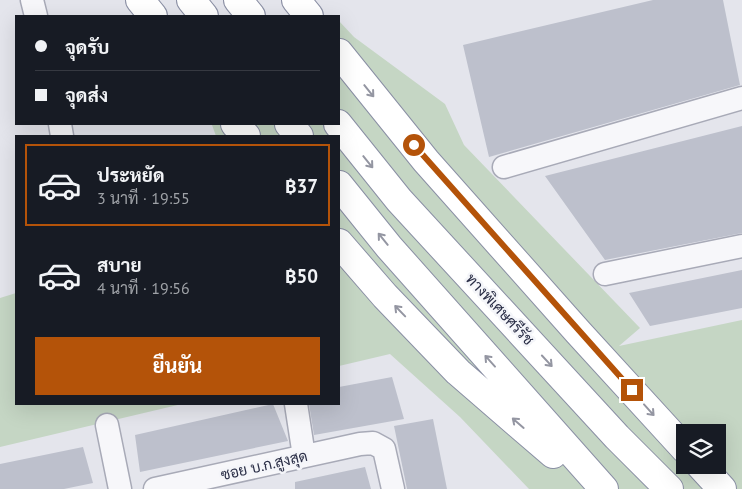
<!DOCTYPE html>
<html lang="th">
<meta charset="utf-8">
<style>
body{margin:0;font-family:"PT Sans",Sarabun,sans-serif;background:#242831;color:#f1f3f6;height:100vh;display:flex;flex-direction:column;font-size:19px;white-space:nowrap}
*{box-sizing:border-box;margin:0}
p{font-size:16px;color:#9ea1a6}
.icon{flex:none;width:28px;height:28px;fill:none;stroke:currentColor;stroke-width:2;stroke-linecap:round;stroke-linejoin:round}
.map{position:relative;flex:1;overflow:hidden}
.details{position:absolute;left:15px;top:135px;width:325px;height:270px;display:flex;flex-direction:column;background:#171b24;border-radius:0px;box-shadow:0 5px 20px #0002}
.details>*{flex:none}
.hud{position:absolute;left:15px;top:15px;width:325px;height:110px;border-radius:0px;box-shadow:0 5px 20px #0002;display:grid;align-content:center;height:110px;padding:0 20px;background:#171b24}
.tools{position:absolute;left:676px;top:424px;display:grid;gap:10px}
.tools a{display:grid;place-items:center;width:50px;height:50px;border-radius:0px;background:#171b24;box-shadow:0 5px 20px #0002;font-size:25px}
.end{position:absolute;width:22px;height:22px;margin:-11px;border:6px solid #b45309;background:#fff;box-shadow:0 0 0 2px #fff}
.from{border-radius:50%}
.hud b{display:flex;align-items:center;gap:18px;height:48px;font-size:19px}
.hud b+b{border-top:1px solid #363941}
.hud i{width:12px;height:12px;background:#f1f3f6}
ul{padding:9px 0 0;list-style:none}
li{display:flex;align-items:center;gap:15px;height:82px;margin:0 10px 8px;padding:0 10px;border:2px solid transparent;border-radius:0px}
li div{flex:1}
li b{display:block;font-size:19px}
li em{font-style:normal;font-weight:700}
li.selected{border-color:#b45309}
li>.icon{width:45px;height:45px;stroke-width:1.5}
.cta{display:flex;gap:10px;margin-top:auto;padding:10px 20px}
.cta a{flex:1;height:58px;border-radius:0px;background:#b45309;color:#fff;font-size:20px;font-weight:700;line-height:58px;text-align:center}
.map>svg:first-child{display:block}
.green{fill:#c5d6c4;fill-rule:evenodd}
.building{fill:#bdc0cc}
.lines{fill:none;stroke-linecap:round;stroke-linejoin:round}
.street-casing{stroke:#a8aab7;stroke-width:25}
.highway-casing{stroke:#8a8fa4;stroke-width:30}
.street{stroke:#f7f7fa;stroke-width:22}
.highway{stroke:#fff;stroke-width:28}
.oneway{stroke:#9496a2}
.route{stroke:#b45309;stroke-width:6}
.labels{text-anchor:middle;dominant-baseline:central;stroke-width:5;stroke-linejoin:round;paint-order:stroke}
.street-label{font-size:15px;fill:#2a2e46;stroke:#f4f5f9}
</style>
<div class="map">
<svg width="742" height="489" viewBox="0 0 742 489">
<rect width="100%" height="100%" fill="#e4e5ec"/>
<path class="green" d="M339,21l15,16 91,67 19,41 176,183 -21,18 123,-26v169h-213l-69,-72 -70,-63 -51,12v-230h-123l-4,-11 1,-1h126zM685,432h33v33h-33z
M16,293v111h166l-182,43v-149z"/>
<path class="building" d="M653,0h70l17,85 -251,72 -26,-112z
M742,126v107l-137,27 -60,-84z
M742,270v38l-92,18 -21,-33z
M392,377l12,42 -90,16 -5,-31h30v-17z
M273,404l15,37 -148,31 -5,-37z
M433,419l14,70h-40l-13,-63z
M83,447l10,36 -29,6h-64v-25z
M365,467l6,22h-76v-7z"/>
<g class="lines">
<g class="street-casing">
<path id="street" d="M32,0l4,16
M60,124l2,12
M504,167l238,-69
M605,274l137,-28
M296,404l8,52
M107,425l13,64
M155,489l205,-45 13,-1 11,6 9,40"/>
</g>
<g class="highway-casing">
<path id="highway" d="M140,0l13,16
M191,0l13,16
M238,0l13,16
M296,0l13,16
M339,53l87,108 152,171 107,117
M235,124l11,12
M289,124l10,12
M338,124l61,76 218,237 52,52
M339,185l50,62 215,242
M339,243l46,53 73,76 95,82
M700,465l22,24"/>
</g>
<use href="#street" class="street"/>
<use href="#highway" class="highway"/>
</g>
<defs><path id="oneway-shaft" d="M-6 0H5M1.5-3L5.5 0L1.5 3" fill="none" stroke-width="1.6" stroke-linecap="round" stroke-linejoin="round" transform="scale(1.25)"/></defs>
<g class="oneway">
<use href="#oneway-shaft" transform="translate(369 91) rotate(51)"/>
<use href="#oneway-shaft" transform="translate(368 162) rotate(51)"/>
<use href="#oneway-shaft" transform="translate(383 239) rotate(-129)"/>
<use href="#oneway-shaft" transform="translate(400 311) rotate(-134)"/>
<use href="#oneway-shaft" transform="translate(490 361) rotate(-132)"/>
<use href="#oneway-shaft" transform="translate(547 361) rotate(47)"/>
<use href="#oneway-shaft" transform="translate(649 410) rotate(48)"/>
<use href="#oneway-shaft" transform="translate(518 423) rotate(-139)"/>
</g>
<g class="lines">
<path class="route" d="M414,145l218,245"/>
</g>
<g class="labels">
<g class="street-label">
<text transform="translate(500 309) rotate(47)">ทางพิเศษศรีรัช</text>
<text transform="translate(264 465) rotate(-13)">ซอย บ.ก.สูงสุด</text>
</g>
</g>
</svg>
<div class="tools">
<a><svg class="icon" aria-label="layers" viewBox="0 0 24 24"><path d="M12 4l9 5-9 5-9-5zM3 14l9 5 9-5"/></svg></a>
</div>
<i class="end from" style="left:414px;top:145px"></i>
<i class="end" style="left:632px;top:390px"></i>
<div class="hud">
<b><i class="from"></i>จุดรับ</b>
<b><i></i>จุดส่ง</b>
</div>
<section class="details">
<ul>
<li class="selected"><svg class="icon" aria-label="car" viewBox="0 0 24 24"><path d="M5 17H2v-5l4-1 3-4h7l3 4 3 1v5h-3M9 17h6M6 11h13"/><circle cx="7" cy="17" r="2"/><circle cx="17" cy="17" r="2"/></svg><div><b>ประหยัด</b><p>3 นาที · 19:55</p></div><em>฿37</em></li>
<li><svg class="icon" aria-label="car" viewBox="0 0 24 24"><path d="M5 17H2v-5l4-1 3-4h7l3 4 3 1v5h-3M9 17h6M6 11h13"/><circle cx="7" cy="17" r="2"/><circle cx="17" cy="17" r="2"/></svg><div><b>สบาย</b><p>4 นาที · 19:56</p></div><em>฿50</em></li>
</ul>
<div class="cta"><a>ยืนยัน</a></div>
</section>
</div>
